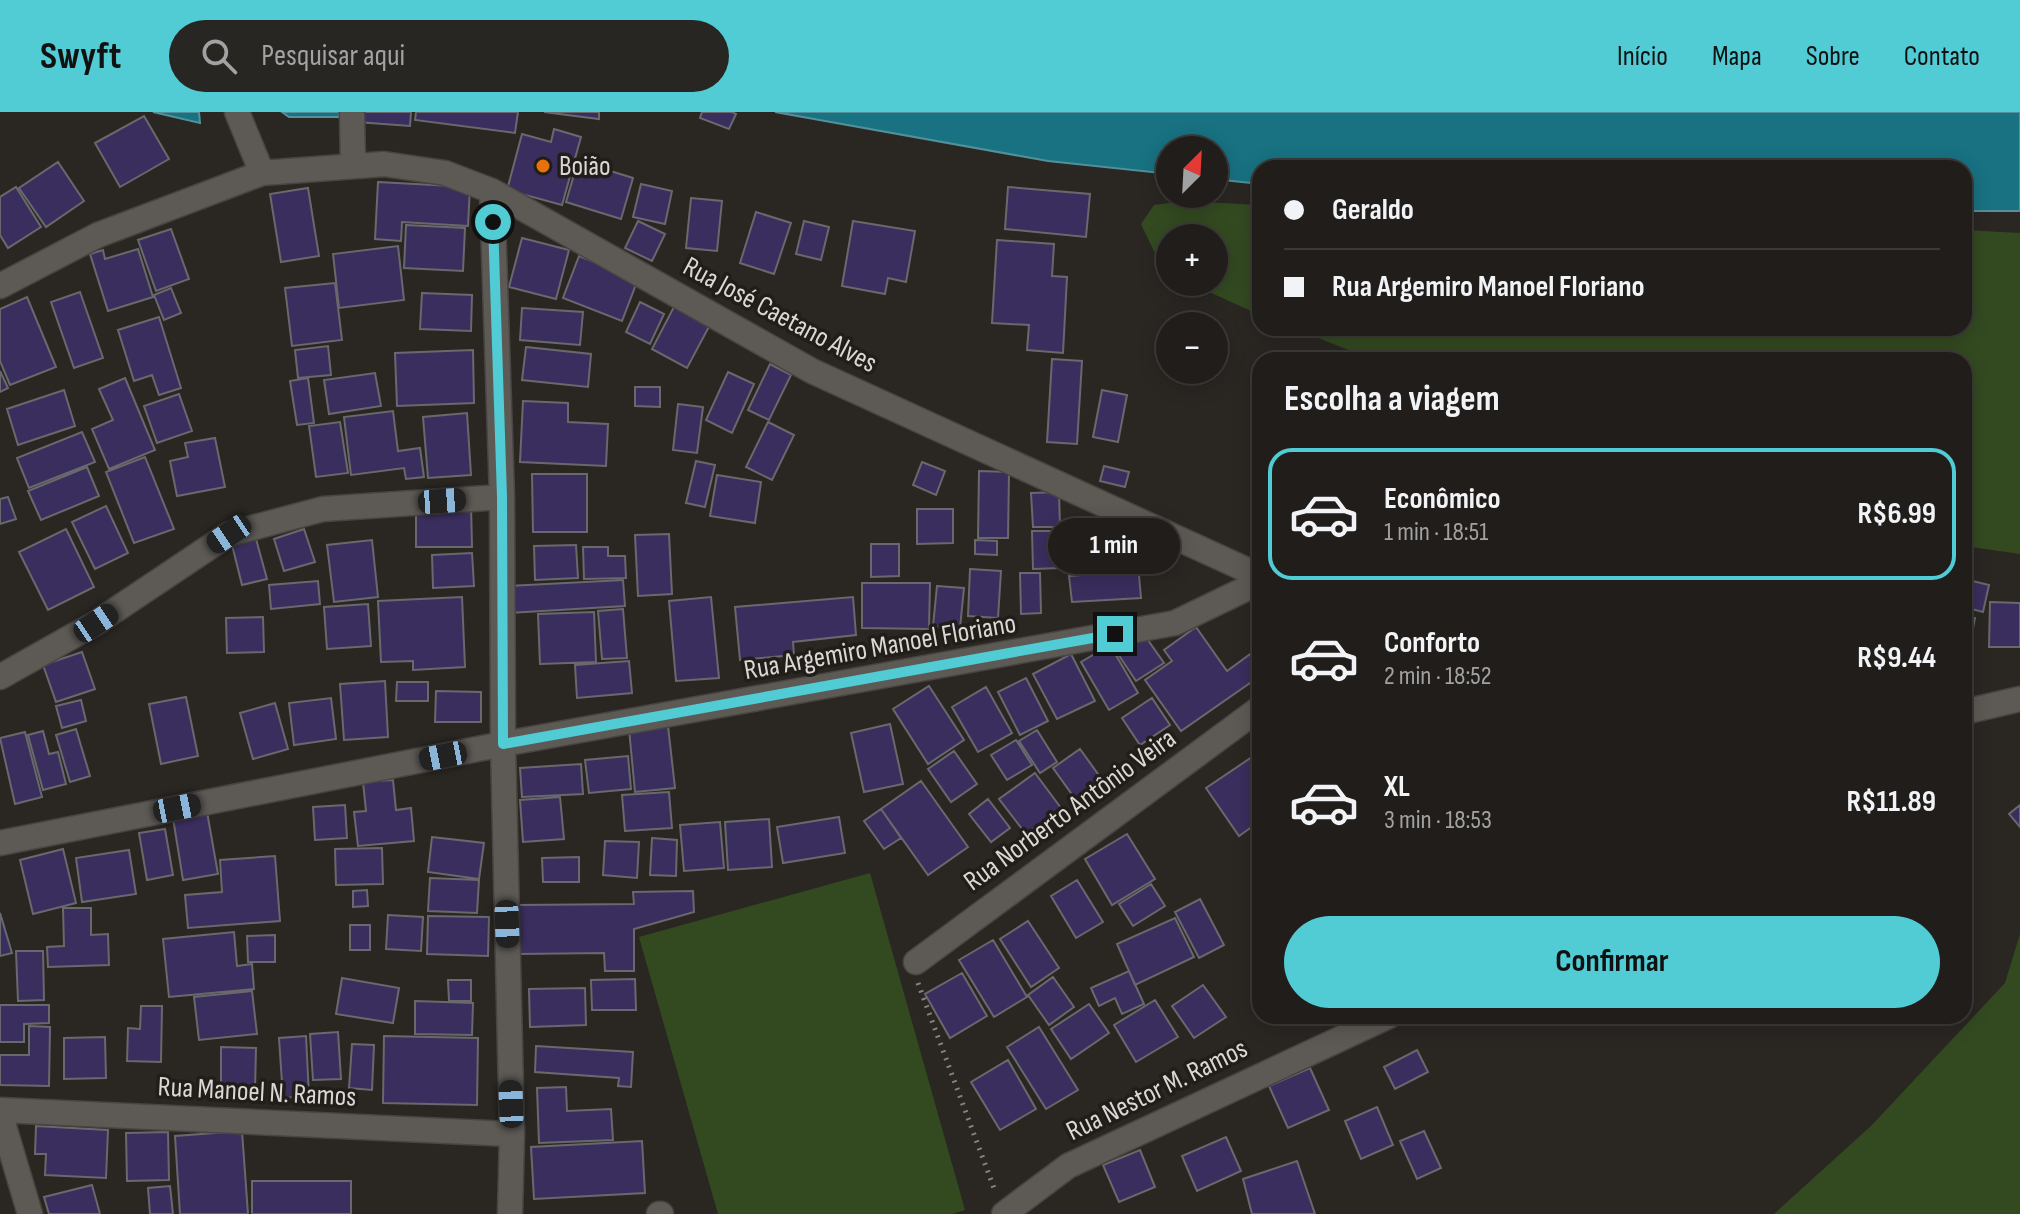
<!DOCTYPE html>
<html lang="pt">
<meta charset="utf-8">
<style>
body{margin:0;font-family:"Sofia Sans Condensed",sans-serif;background:#282623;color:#f1f3f6;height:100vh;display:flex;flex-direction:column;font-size:30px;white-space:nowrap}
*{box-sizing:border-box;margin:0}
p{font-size:26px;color:#a2a2a2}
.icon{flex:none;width:44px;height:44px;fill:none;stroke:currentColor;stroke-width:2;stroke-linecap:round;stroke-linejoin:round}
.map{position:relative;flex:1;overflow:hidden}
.side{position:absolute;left:1252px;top:240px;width:720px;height:672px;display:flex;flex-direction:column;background:#201d1a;border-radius:24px;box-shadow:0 4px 20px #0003,0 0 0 2px #3d3b39}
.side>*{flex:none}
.banner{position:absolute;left:1252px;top:48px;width:720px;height:176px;border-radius:24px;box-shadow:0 4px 20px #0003,0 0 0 2px #3d3b39;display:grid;align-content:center;height:176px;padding:0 32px;background:#201d1a}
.needle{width:52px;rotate:24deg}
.tools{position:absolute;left:1156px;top:24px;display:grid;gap:16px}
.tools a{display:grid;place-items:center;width:72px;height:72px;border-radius:50%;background:#201d1a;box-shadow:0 4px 20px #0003,0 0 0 2px #3d3b39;font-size:40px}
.end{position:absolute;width:36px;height:36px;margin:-18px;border:10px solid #51ccd4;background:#111;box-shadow:0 0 0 4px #111}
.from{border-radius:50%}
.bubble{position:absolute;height:56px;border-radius:28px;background:#201d1a;box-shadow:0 4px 20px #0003,0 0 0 2px #3d3b39;font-size:26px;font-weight:700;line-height:56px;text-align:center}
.car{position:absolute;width:24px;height:48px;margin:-24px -12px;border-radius:10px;box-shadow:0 0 6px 2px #0007;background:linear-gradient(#222 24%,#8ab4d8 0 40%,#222 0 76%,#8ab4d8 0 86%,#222 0)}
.banner b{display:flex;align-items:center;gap:28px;height:76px;font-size:30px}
.banner b+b{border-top:2px solid #3d3b39}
.banner i{width:20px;height:20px;background:#f1f3f6}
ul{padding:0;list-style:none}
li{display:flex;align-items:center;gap:24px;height:132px;margin:0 16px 12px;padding:0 16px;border:4px solid transparent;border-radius:24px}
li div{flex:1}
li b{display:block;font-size:30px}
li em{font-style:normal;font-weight:700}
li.selected{border-color:#51ccd4}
li>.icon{width:72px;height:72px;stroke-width:1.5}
h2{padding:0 32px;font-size:36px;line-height:96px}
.primary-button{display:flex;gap:16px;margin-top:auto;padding:16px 32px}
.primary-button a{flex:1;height:92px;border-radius:48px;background:#51ccd4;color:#111;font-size:32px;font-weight:700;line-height:92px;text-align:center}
header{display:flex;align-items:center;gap:48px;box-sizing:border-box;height:112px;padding:0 40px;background:#51ccd4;color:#111}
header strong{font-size:38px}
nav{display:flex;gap:44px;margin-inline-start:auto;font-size:28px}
.search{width:560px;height:72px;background:#282623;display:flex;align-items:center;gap:20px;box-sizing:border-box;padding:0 28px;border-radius:44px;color:#a2a2a2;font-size:30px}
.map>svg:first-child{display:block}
.green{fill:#334a21}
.water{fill:#187282;stroke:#52919b;stroke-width:2}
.building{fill:#3a2e5e;stroke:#69686d;stroke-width:2}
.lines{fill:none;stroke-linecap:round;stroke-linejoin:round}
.minor-casing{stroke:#474441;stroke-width:27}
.path{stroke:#868380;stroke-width:5;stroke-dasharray:2 6;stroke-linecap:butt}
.minor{stroke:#5d5a55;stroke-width:24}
.route{stroke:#51ccd4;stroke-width:10}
.food-dot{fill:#e8710a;stroke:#211e1a;stroke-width:3}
.labels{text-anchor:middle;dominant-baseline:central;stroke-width:7;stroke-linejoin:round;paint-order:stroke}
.poi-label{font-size:28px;fill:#dad8d5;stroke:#211e1a;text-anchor:start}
.street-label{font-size:28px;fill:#dad8d5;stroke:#211e1a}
</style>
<header>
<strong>Swyft</strong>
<div class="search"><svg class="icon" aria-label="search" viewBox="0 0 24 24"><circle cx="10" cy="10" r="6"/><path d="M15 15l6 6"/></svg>Pesquisar aqui</div>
<nav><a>Início</a><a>Mapa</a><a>Sobre</a><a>Contato</a></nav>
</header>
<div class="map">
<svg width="2020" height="1102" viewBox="0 0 2020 1102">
<rect width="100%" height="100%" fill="#2a2723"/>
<path class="green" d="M1184,89l76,4v110l-73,-33h27v-44h-44v36l-7,-4 -22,-46 13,-19z
M1964,118l56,3v321l-56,-8v-186h-590l-81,-32h671z
M870,761l95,337 -13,4h-234l-79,-277z
M2020,822v280h-246l97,-88 134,-143z"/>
<path class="water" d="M153,0h46l1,11z
M282,0h58l-1,5h-50z
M775,0h1245v99h-56v-43h-704v16l-46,-5v-29h-44v24l-122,-13z"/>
<path class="building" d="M358,0h53l-1,14 -53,-4z
M416,0h102l-3,21 -100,-13z
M544,0h55v7z
M702,0h30l4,2 -7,15 -29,-11z
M144,4l25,43 -49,28 -25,-44z
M554,17l27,8 -19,68 -55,-15 15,-56 29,8z
M578,49l55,17 -12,41 -55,-17z
M58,50l26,39 -38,26 -27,-39z
M378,70l92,5 -2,39 -66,-4 -1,19 -26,-2z
M641,72l31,7 -7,33 -32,-7z
M16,75l25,40 -33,21 -8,-13v-38z
M1008,75l82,7 -4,43 -81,-8z
M308,76l11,68 -38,6 -11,-68z
M691,86l31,3 -5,50 -31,-3z
M756,100l35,11 -17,51 -34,-11z
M638,109l27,13 -13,27 -27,-13z
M804,109l25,6 -8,33 -25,-6z
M853,109l62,10 -9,51 -18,-4 -3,16 -43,-8z
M406,113l59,3 -2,43 -59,-3z
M171,117l18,50 -33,12 -18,-51z
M522,126l47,12 -13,49 -47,-12z
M997,128l57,4 -2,32 15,1 -4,76 -36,-3 2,-25 -37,-2z
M398,134l6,54 -65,8 -6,-54z
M138,137l15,48 -45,14 -18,-57 13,-4 2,9z
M579,144l59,23 -16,42 -59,-23z
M335,171l7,57 -50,6 -7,-58z
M171,176l10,25 -17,7 -10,-25z
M80,180l23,66 -29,10 -23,-66z
M422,181l50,2 -1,36 -51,-2z
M27,185l29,70 -46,18 -10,-24v-52z
M640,190l24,12 -14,30 -24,-12z
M676,191l36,18 -25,47 -35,-19z
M522,196l61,4 -3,33 -60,-5z
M159,205l22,71 -22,7 -7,-20 -18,6 -16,-51z
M328,234l3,29 -33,3 -3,-28z
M526,235l65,7 -3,33 -66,-7z
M473,238l1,53 -77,3 -2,-53z
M1052,247l30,2 -5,83 -30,-2z
M770,252l21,11 -22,45 -21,-10z
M0,259l8,17 -8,4z
M728,260l26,12 -22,49 -26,-13z
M375,261l6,33 -52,8 -5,-34z
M125,266l30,72 -46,19 -17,-40 21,-9 -14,-31z
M308,266l6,45 -17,2 -7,-44z
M635,275h25v20l-25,-1z
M64,278l11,36 -57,19 -11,-36z
M1102,278l25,5 -9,47 -25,-5z
M179,282l13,37 -35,12 -13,-37z
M1260,287v25l-9,-3z
M523,289l45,2v19l40,2 -2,42 -86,-4z
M678,292l25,3 -6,46 -24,-3z
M393,299l5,40 22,-3 4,29 -18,2 -2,-11 -53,7 -7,-58z
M467,301l4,62 -43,3 -5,-61z
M340,310l8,51 -32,4 -7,-51z
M768,310l26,13 -22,45 -26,-13z
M82,320l13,30 -66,26 -12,-30z
M215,326l10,49 -48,9 -7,-35 18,-4 -3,-14z
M145,345l29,72 -40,14 -28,-71z
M696,349l19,4 -10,42 -19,-4z
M922,350l23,9 -9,24 -23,-10z
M1104,354l25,6 -4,15 -25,-6z
M87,355l12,29 -58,24 -13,-29z
M979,359l30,1 -1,66h-30z
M532,362h55v58h-54z
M717,363l44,7 -6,41 -45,-7z
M1059,380l1,35h-27l-2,-34z
M8,385l8,22 -16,5v-25z
M471,393l1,42h-56v-41z
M106,394l22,47 -33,16 -23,-47z
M917,397h36v34l-36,1z
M66,417l28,58 -46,23 -29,-58z
M304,417l11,33 -31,9 -10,-32z
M1032,419h26l2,37 -27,1z
M669,422l3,60 -34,2 -3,-61z
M256,427l11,40 -25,6 -10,-40z
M372,428l6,57 -44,5 -7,-57z
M975,428l22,1v14l-22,-1z
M871,432h28v32l-28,1z
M576,433l2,33 -43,2 -1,-34z
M583,435h25v9h17l1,22 -42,1z
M1099,439l2,16 37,-3 3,34 -69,4 -3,-26 12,-1 -3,-21z
M472,441l2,33 -41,2 -1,-33z
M970,457l31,2 -3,47 -30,-2z
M1020,461h20l1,40 -20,1z
M1964,467l25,6 -6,27 -19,-5z
M623,468l2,26 -116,7 -1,-27z
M318,469l2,23 -49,5 -2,-24z
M862,471h68l-1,46 -67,-1z
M937,474l27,2 -4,40 -27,-2z
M462,485l3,70 -52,3v-9l-32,1 -3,-61z
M711,485l8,81 -43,3 -7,-80z
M853,485l3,38 -63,7 1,13 -54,5 -5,-53z
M1990,490l30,1v44h-31z
M368,492l3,42 -44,3 -3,-42z
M623,497l4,49 -25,1 -4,-48z
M594,500l2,50 -56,2 -2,-50z
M1964,504l11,2 -11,55z
M263,505l1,35 -37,1 -1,-35z
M1196,515l31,44 26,-19 7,10v14l-79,55 -36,-51 27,-19 -8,-11z
M1143,521l21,30 -28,18 -20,-30z
M1110,533l28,48 -29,17 -28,-48z
M82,540l13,37 -39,13 -13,-37z
M1071,542l24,47 -38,18 -24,-45z
M629,549l3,32 -55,5 -2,-33z
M1026,566l22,43 -28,14 -22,-43z
M385,569l3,56 -44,3 -4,-56z
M397,570h31v19h-32z
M929,574l35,54 -36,24 -35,-55z
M986,575l26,46 -34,19 -26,-45z
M436,579l45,1v30h-46z
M186,585l12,59 -37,8 -12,-60z
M331,586l5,41 -42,6 -5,-42z
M1152,586l18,27 -30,20 -18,-27z
M81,588l5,21 -24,7 -6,-22z
M275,591l13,46 -35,10 -13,-46z
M890,612l13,60 -39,8 -13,-59z
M668,614l7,62 -40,4 -6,-63z
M76,617l14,47 -20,6 -14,-47z
M1037,618l20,32 -17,11 -21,-32z
M43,619l6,23 9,-2 8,32 -23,6 -15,-55z
M25,620l17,65 -27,7 -15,-66z
M1016,628l16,25 -25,15 -16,-25z
M1080,637l23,32 -27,19 -23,-32z
M954,639l23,33 -26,18 -23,-33z
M628,644l3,33 -42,4 -4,-33z
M1252,645l8,13v51l-21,15 -33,-48z
M581,652l2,30 -61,3 -2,-29z
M1035,661l26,35 -35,26 -27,-35z
M393,668l3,30 15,-2 3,33 -56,5 -4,-34 12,-1 -3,-29z
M921,669l47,66 -40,28 -47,-66z
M669,680l3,36 -47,3 -3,-36z
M560,685l4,42 -41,3 -3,-42z
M988,687l22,29 -19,14 -22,-28z
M345,693l2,33 -32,2 -2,-33z
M2020,693v22l-11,-13z
M881,697l20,29 -17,11 -20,-28z
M207,700l11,62 -35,6 -10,-62z
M839,705l6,36 -62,10 -6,-36z
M769,707l3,48 -44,3 -3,-48z
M720,710l4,46 -40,3 -4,-46z
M165,717l8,46 -26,5 -8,-47z
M1127,722l28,45 -43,26 -27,-46z
M432,725l52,6 -5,36 -51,-7z
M652,726l25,2 -1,36 -26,-1z
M605,729l34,1 -2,36 -34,-3z
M382,736l1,36 -47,1 -1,-36z
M63,737l13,54 -43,11 -13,-54z
M129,738l7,44 -54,8 -6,-44z
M275,744l5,65 -92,7 -3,-33 37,-3 -2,-32z
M579,745v25h-36l-1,-24z
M430,766l49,2 -2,33 -49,-2z
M1077,768l26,42 -27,16 -25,-42z
M1151,772l14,22 -32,20 -14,-22z
M367,778l1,16 -15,1v-16z
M693,779l1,21 -60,17v42h-29l-1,-18 -86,1 -1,-49 117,-1 -1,-12z
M1200,787l24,46 -25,13 -24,-46z
M63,796h28v27l17,-1 1,31 -61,2 -1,-20 17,-1z
M0,801l12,40 -12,3z
M388,803l35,2 -2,34 -35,-2z
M428,804l61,1 -1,39 -61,-2z
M1175,806l19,39 -59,28 -18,-41z
M1028,809l31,47 -28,19 -31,-48z
M350,813h20v25h-20z
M234,820l3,34 15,-2 2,25 -85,8 -6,-58z
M275,823v27h-27l-1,-26z
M993,828l34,57 -33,20 -35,-57z
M16,839h27l1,49 -26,1z
M1129,859l15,33 -22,10 -7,-16 -16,8 -8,-18z
M962,861l25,43 -37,22 -25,-44z
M1053,865l21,30 -25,18 -21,-30z
M342,866l57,10 -6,35 -57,-9z
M635,867l1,31h-44l-1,-30z
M448,868h23v21h-22z
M1203,873l23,32 -32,21 -22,-32z
M585,876l1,37 -56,2 -1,-38z
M252,879l5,43 -58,6 -5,-43z
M1155,888l23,37 -42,25 -22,-37z
M415,889l58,2 -1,32 -57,-1z
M1089,892l20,29 -38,26 -20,-30z
M0,893h49v18l-25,1v18h-24z
M141,894h21l-1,56 -34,-1 1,-33 12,1z
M29,914l21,1 -1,59 -49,-1v-30h29z
M1039,915l39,63 -32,19 -39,-62z
M338,920l3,47 -28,1 -3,-46z
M306,924l3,60 -26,2 -4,-60z
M384,924l94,2 -1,67 -94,-2z
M105,925l1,41 -42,1v-41z
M352,932l22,1 -2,45 -23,-2z
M536,934l97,6 -2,35 -13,-1 1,-8 -84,-6z
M221,935l35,1 -1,42 -34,-1z
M1417,938l11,22 -33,17 -11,-22z
M1008,948l28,49 -36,21 -29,-48z
M1310,956l19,42 -41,18 -19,-42z
M566,975l1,24 44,-2 2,31 -74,3 -2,-55z
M1377,995l16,38 -32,14 -16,-38z
M36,1014l72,4 -2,48 -61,-3 1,-21h-11z
M242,1019l6,83h-68l-5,-78z
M1424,1019l17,37 -24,11 -17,-38z
M168,1020l1,48 -42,1 -1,-48z
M1226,1025l15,34 -44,20 -15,-35z
M642,1029l3,52 -111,6 -3,-52z
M1140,1038l15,37 -36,15 -16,-37z
M1297,1049l18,53h-63l-9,-35z
M252,1069h99v33h-99z
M92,1073l8,29h-51l-5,-17z
M170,1074l3,28h-23l-2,-26z"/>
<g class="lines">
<g class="minor-casing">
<path id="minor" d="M237,0l25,61
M352,0l1,54
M492,79l10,306 1,247 9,390 -2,80
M0,174l98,-51 164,-62 122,-9 61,9 47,18 320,180 448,205
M0,565l96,-54 133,-89 94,-25 179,-12
M1964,600l56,-13
M0,731l503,-99 672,-121 85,-41
M916,850l344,-254
M0,998l512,24
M0,1001l30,101
M659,1102h2
M1004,1102l64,-48 321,-150"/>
</g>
<path class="path" d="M918,871l77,208"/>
<use href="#minor" class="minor"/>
</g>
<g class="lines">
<path class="route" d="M493,110l9,275 1,247 612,-110"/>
</g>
<circle class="food-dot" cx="543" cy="54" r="8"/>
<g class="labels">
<g class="poi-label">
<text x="559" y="54">Boião</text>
</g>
<g class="street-label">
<text transform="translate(780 203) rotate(28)">Rua José Caetano Alves</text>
<text transform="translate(880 535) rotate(-10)">Rua Argemiro Manoel Floriano</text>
<text transform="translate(1070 698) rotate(-36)">Rua Norberto Antônio Veira</text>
<text transform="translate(1157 978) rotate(-26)">Rua Nestor M. Ramos</text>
<text transform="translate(257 980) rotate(3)">Rua Manoel N. Ramos</text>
</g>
</g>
</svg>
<div class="tools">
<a><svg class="needle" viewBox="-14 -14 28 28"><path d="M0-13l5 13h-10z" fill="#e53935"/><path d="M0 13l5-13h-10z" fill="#a2a2a2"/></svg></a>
<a>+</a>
<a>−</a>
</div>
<i class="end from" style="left:493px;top:110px"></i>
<i class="end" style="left:1115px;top:522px"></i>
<div class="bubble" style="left:1048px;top:406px;width:132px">1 min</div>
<i class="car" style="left:442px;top:389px;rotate:86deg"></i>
<i class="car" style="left:229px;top:422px;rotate:236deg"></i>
<i class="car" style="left:96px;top:511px;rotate:56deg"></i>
<i class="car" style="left:443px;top:644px;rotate:259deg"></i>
<i class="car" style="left:177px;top:696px;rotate:79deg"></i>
<i class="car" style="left:507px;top:812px;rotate:178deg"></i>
<i class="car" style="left:511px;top:992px;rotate:358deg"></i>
<div class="banner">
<b><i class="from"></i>Geraldo</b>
<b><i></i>Rua Argemiro Manoel Floriano</b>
</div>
<section class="side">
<h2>Escolha a viagem</h2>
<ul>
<li class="selected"><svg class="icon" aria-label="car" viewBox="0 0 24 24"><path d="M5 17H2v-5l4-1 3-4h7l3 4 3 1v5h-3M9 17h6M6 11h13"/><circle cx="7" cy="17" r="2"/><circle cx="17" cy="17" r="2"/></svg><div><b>Econômico</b><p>1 min · 18:51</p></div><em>R$6.99</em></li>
<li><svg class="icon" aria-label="car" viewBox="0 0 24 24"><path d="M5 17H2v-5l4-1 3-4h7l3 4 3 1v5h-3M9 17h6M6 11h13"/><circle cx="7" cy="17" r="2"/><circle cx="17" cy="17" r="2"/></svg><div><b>Conforto</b><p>2 min · 18:52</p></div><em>R$9.44</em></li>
<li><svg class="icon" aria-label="car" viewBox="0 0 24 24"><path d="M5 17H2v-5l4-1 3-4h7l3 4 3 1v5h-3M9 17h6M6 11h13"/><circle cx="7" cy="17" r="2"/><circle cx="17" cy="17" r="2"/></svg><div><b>XL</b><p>3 min · 18:53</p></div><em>R$11.89</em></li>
</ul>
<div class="primary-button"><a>Confirmar</a></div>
</section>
</div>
